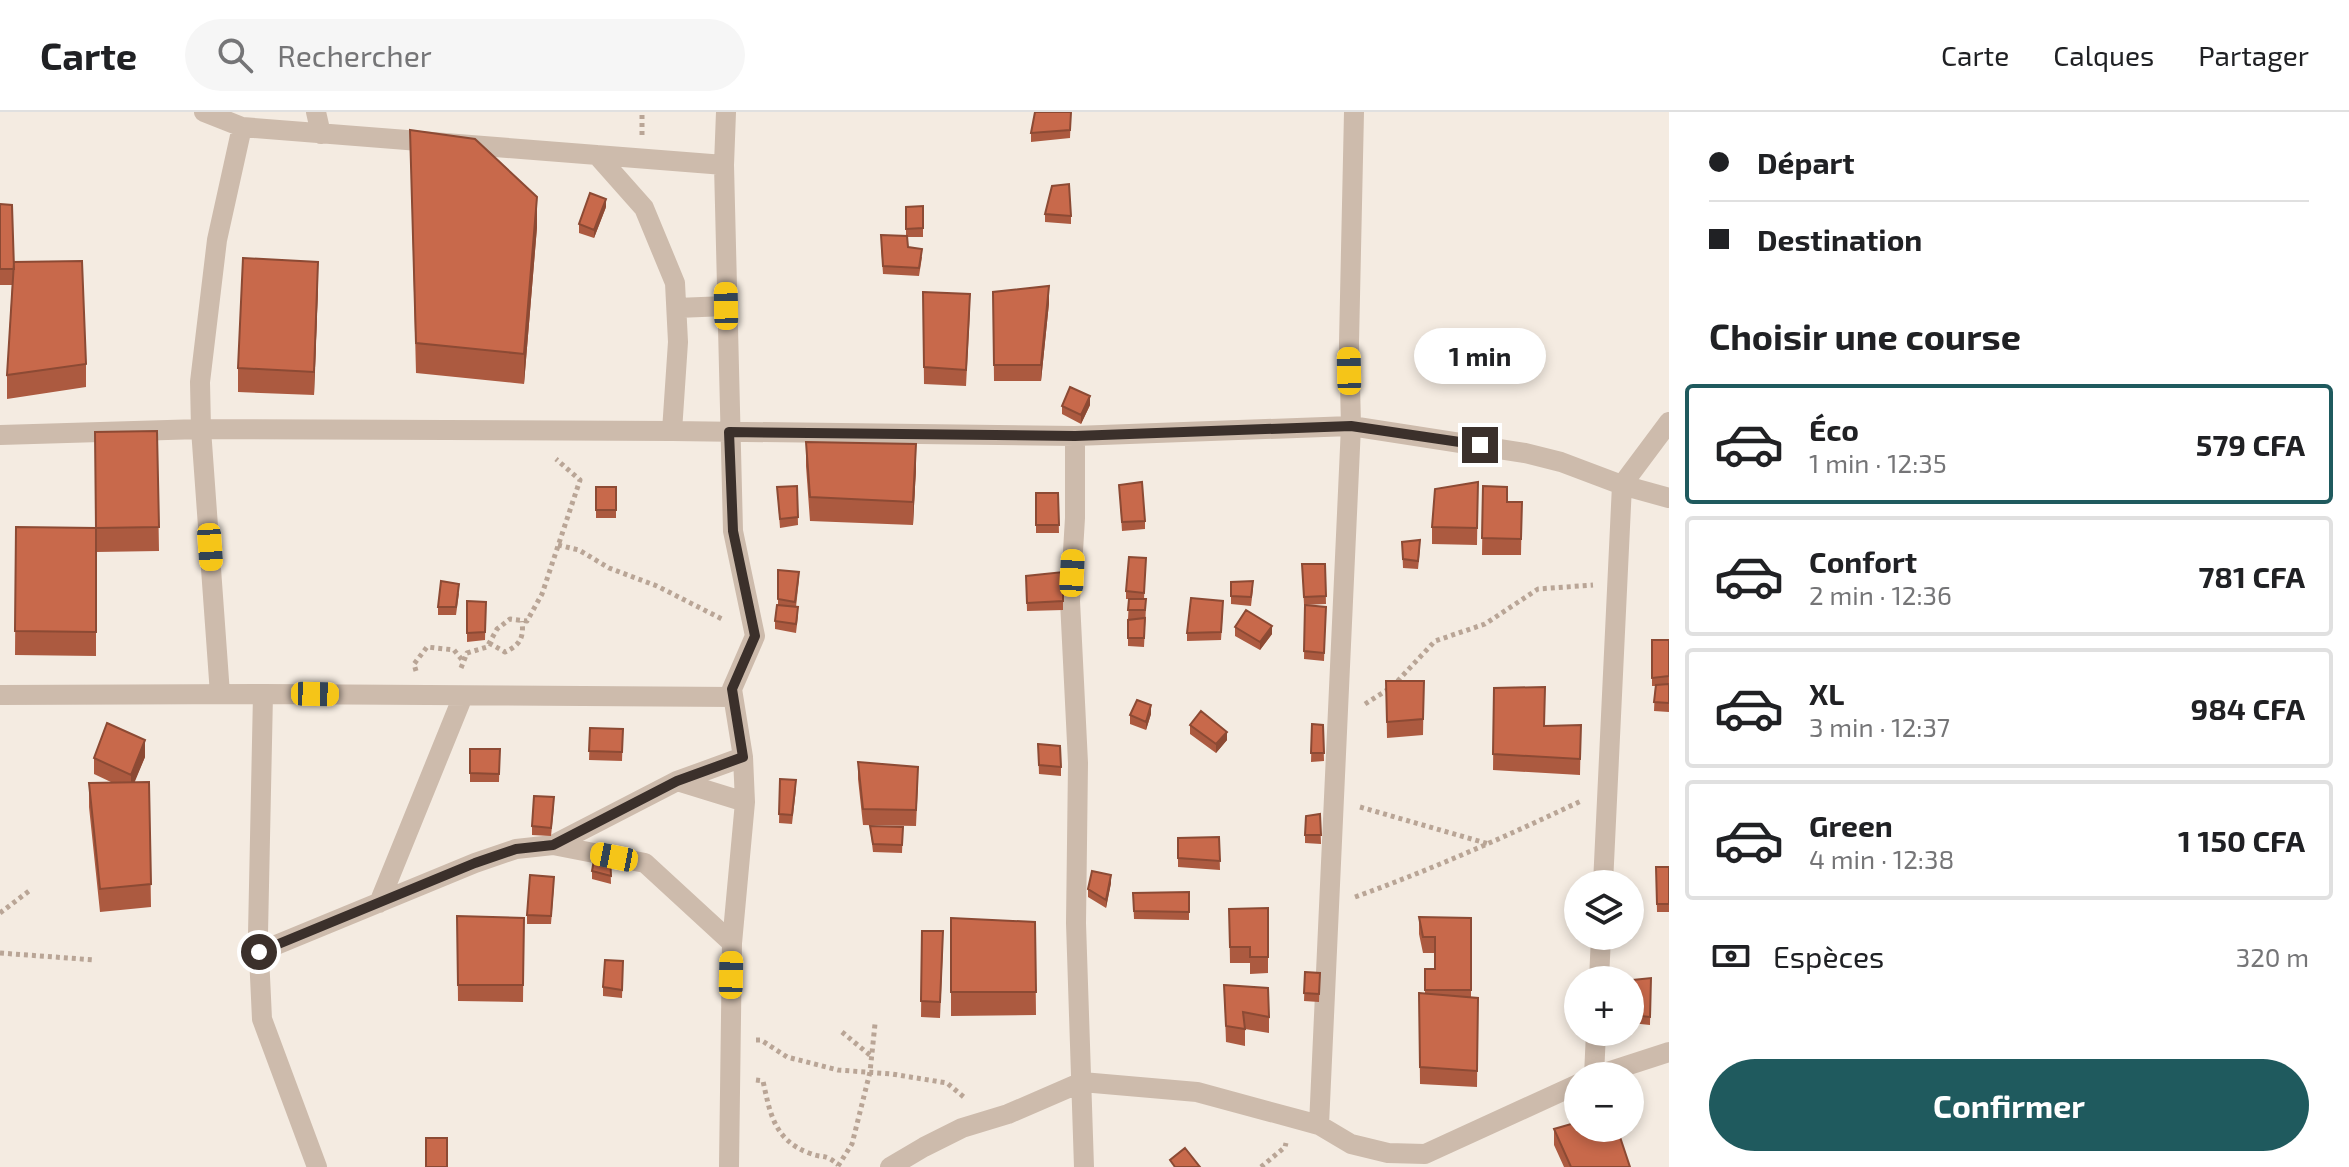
<!DOCTYPE html>
<html lang="fr">
<meta charset="utf-8">
<style>
body{margin:0;font-family:"Exo 2",sans-serif;background:#f6f6f6;color:#202124;height:100vh;display:flex;flex-direction:column;font-size:30px;white-space:nowrap}
*{box-sizing:border-box;margin:0}
p{font-size:26px;color:#757577}
.icon{flex:none;width:44px;height:44px;fill:none;stroke:currentColor;stroke-width:2;stroke-linecap:round;stroke-linejoin:round}
.map{position:relative;flex:1;overflow:hidden}
.panel{display:flex;flex-direction:column;background:#fff;width:680px}
.panel>*{flex:none}
.banner{display:grid;align-content:center;height:176px;padding:0 40px;background:#fff}
.buttons{position:absolute;left:1564px;top:758px;display:grid;gap:16px}
.buttons a{display:grid;place-items:center;width:80px;height:80px;border-radius:50%;background:#fff;box-shadow:0 4px 12px #0003;font-size:40px}
.end{position:absolute;width:36px;height:36px;margin:-18px;border:10px solid #3b302b;background:#fff;box-shadow:0 0 0 4px #fff}
.from{border-radius:50%}
.bubble{position:absolute;height:56px;border-radius:28px;background:#fff;box-shadow:0 4px 12px #0003;font-size:26px;font-weight:700;line-height:56px;text-align:center}
.car{position:absolute;width:24px;height:48px;margin:-24px -12px;border-radius:10px;box-shadow:0 0 6px 2px #0007;background:linear-gradient(#f5c518 24%,#345 0 40%,#f5c518 0 76%,#345 0 86%,#f5c518 0)}
.banner b{display:flex;align-items:center;gap:28px;height:76px;font-size:30px}
.banner b+b{border-top:2px solid #e0e0e0}
.banner i{width:20px;height:20px;background:#202124}
ul{padding:0;list-style:none}
li{display:flex;align-items:center;gap:24px;height:120px;margin:0 16px 12px;padding:0 24px;border:4px solid #e0e0e0;border-radius:8px}
li div{flex:1}
li b{display:block;font-size:30px}
li em{font-style:normal;font-weight:700}
li.active{border-color:#1f5a5e}
li>.icon{width:72px;height:72px;stroke-width:1.5}
h2{padding:0 40px;font-size:36px;line-height:96px}
.pay{display:flex;align-items:center;gap:20px;height:88px;padding:0 40px;font-size:30px}
.pay p{margin-inline-start:auto}
.primary-button{display:flex;gap:16px;margin-top:auto;padding:16px 40px}
.primary-button a{flex:1;height:92px;border-radius:48px;background:#1f5a5e;color:#fff;font-size:32px;font-weight:700;line-height:92px;text-align:center}
header{display:flex;align-items:center;gap:48px;box-sizing:border-box;height:112px;padding:0 40px;background:#fff;border-bottom:2px solid #e0e0e0}
header strong{font-size:38px}
nav{display:flex;gap:44px;margin-inline-start:auto;font-size:28px}
.search{width:560px;height:72px;background:#f6f6f6;display:flex;align-items:center;gap:20px;box-sizing:border-box;padding:0 28px;border-radius:44px;color:#757577;font-size:30px}
main{display:flex;flex:1;min-height:0}
.map>svg:first-child{display:block}
.lines{fill:none;stroke-linecap:round;stroke-linejoin:round}
.path{stroke:#b9a596;stroke-width:5;stroke-dasharray:4 4;stroke-linecap:butt}
.street{stroke:#cdbbac;stroke-width:20}
.wall{fill:#ac5a40}
.shaded-wall{fill:#8c4a34}
.building{fill:#c8694b;stroke:#8c4a34;stroke-width:2}
.route{stroke:#3b302b;stroke-width:10}
</style>
<header>
<strong>Carte</strong>
<div class="search"><svg class="icon" aria-label="search" viewBox="0 0 24 24"><circle cx="10" cy="10" r="6"/><path d="M15 15l6 6"/></svg>Rechercher</div>
<nav><a>Carte</a><a>Calques</a><a>Partager</a></nav>
</header>
<main>
<div class="map">
<svg width="1669" height="1055" viewBox="0 0 1669 1055">
<rect width="100%" height="100%" fill="#f4ebe1"/>
<g class="lines">
<path class="path" d="M642,23v-23
M558,433l21,5 30,18 48,18 67,34
M489,531l16,9c15,-7 19,-14 17,-31
M461,556l6,-15 20,-6 10,-18 13,-10 17,2 15,-27 38,-114 -24,-21
M416,559l-2,-7 13,-17 27,3 9,11
M1365,592l27,-17 43,-46 50,-17 53,-35 55,-4
M1360,695l129,37
M1355,785c78,-28 152,-61 226,-96
M0,801l29,-22
M0,841l95,7
M842,920l29,24
M756,928h5l26,17 51,13 54,4 55,9 18,15
M756,968l7,1c7,32 11,59 46,72 15,6 16,0 29,12
M838,1054l14,-22 18,-72 5,-48
M1261,1055l24,-20 1,-4"/>
<path class="street" d="M204,0l38,15 482,38
M316,0l5,22
M726,0l-2,53 9,366 22,105 -23,53 11,68 2,45 -13,141 -3,224
M597,43l47,53 31,75 3,59 -6,89
M677,196l49,-2
M0,323l201,-6 471,2 403,5 276,-10 174,27 36,9 61,23 47,13
M1075,324v82l-5,83 8,162 -2,160 8,244
M220,582l-19,-265 -1,-47 17,-142 25,-113
M263,582l-5,240 4,85 55,148
M0,583l263,-1 470,3
M677,669l68,21
M553,733l92,18 87,80
M1603,772l19,-399 47,-63
M379,791l84,-207
M259,840l216,-89 41,-14 37,-4 124,-64 66,-24
M1599,868l2,-44
M1594,964l2,-44
M1595,964l74,-24
M1319,1013l32,19 37,9 37,1 153,-70
M890,1055l34,-20 38,-19 46,-14 74,-32 115,10 122,33 32,-699 -2,-83 5,-231"/>
</g>
<path class="wall" d="M1071,0l-1,26 -39,4v-9z
M410,18l127,97 -13,157 -108,-11z
M0,92l14,60 72,100v23l-79,12v-24l5,-90h-12z
M923,94v31h-16l1,10 14,10 -3,19 -36,-2 -2,-30 25,-8v-29z
M606,95l-12,31 -15,-5v-9z
M1045,102l26,2v8l-26,-2z
M318,174l-4,109 -76,-3v-24z
M923,180l47,18 -4,76 -42,-2z
M993,180l56,11 -8,78h-47z
M1090,293l-9,19 -19,-10v-8z
M157,319l2,120 -63,1v-2v106l-81,-1 1,-128 80,1z
M806,330l110,26 -3,57 -103,-4 -4,-55z
M1478,370l-1,63 -45,-1v-17z
M1119,373l26,36v8l-23,2z
M797,374l1,39 -18,3 -3,-41z
M1483,374l24,16h15l-1,53h-39z
M596,375h20v31h-20z
M1036,381h22l1,40h-23z
M1402,430l18,7 -2,20 -15,-1z
M1146,446l-2,41 2,8 -2,40 -16,-1v-26l11,-1h-11l1,-20h-3v-8z
M1302,452h23l1,40 -22,1z
M778,458l21,10 -3,27 2,9 -2,17 -21,-4v-8l3,-15z
M1063,460v38l-36,1 -1,-35z
M1231,470l22,7 -2,17 -20,-2z
M459,481l-3,22h-18v-8z
M467,489l19,1 -1,38 -18,2z
M1305,493l21,2 -2,54 -20,-2z
M1223,497l-2,31 -34,1v-8z
M1235,515l37,7 -12,16 -25,-14z
M1652,528h17v72l-15,-1 1,-25h-3z
M1386,569h38l-1,54 -36,3z
M1494,576l50,38 37,-1 -1,50 -87,-5z
M1151,602l-5,16 -16,-6v-9z
M1312,612l11,1 1,36 -13,1z
M1190,613l37,15 -11,13 -26,-19z
M590,616l33,1 -1,32 -33,-1z
M1038,632l23,23v9l-22,-2z
M470,637h30l-1,33h-29z
M145,645l-11,25h15l2,125 -51,5 -11,-105v-24h24l-19,-9v-16z
M858,650l60,21 -2,43 -53,-1 -5,-46z
M780,667l16,10 -4,35 -13,-1z
M554,694l-3,30 -19,-1v-9z
M1320,702l1,30 -16,-1v-8z
M870,714l33,1 -1,26 -29,-1z
M1219,725l1,33 -42,-3v-29z
M610,742l1,30 -19,-5v-8z
M1656,755h13v45h-12z
M1111,771l-5,25 -18,-11v-8z
M554,773l-3,39h-24v-9z
M1189,780v28l-55,-1 -1,-26z
M1268,796v65l-18,1v-11h-20l-1,-54z
M457,804l67,2 -1,84 -65,-1z
M1419,805l52,1v79l7,1 -1,89 -57,-3 -1,-91h6v-24h10v-16h-12l-4,-19z
M951,806l84,4 1,93 -85,1z
M922,819l21,16 -3,71 -19,-1z
M623,849l-1,37 -19,-2v-9z
M1305,860l15,1 -1,29 -15,-1z
M1651,866l-1,47 -19,-2 2,-43z
M1224,873l45,32v16l-24,-4v17l-19,-4z
M1554,1017l76,38h-66l-10,-22z"/>
<path class="shaded-wall" d="M537,85v30l-13,157v-30z
M606,87v8l-12,31v-8z
M318,150v24l-4,109v-23z
M1049,174v17l-8,78v-16z
M1090,284v9l-9,19v-9z
M916,332v24l-3,57v-23z
M1272,514v8l-12,16v-8z
M1151,593v9l-5,16v-8z
M1227,620v8l-11,13v-9z
M145,628v17l-14,34v-16z
M1111,763v8l-5,25v-8z"/>
<path class="building" d="M1035,0h36l-1,18 -39,3z
M410,18l65,9 62,58 -13,157 -108,-11z
M1069,72l2,32 -26,-2 7,-28z
M590,81l16,6 -12,31 -15,-6z
M0,92l12,1 2,64h-14z
M923,94v22l-17,1v-22z
M881,123l26,1 1,11 14,2 -3,19 -36,-2z
M243,146l75,4 -4,110 -76,-4z
M82,149l4,103 -79,11 7,-113z
M1049,174l-8,79h-47l-1,-73z
M923,180l47,2 -4,76 -42,-3z
M1070,275l20,9 -9,19 -19,-9z
M157,319l2,96 -63,1 -1,-96z
M806,330l110,2 -3,58 -103,-5z
M1142,370l3,39 -23,1 -3,-37z
M1478,370l-1,46 -45,-1 3,-38z
M797,374l1,31 -18,2 -3,-32z
M1483,374l24,1v15h15l-1,37 -39,-1z
M596,375h20v23h-20z
M1036,381h22l1,32h-23z
M16,415l80,1v104l-81,-1z
M1420,428l-2,21 -15,-2 -1,-17z
M1129,445l17,1 -2,35 -18,-2z
M1302,452h23l1,32 -22,1z
M778,458l21,2 -4,30 -17,-3z
M1063,460v29l-36,2 -1,-27z
M441,469l18,3 -3,23h-18z
M1253,469l-2,16 -20,-1v-14z
M1191,486l32,3 -2,31 -34,1z
M1129,487h17l-1,11h-17z
M467,489l19,1 -1,30 -18,1z
M777,493l21,2 -2,17 -21,-3z
M1305,493l21,2 -2,46 -20,-2z
M1246,498l26,16 -12,16 -25,-15z
M1145,506l-1,20h-16v-18z
M1652,528h17v36l-17,2z
M1386,569h38l-1,38 -36,3z
M1669,572v19l-15,-1 2,-17z
M1545,575l-1,39 37,-1 -1,34 -87,-5 1,-66z
M1137,588l14,5 -5,17 -16,-7z
M1201,599l26,21 -11,12 -26,-19z
M107,611l38,17 -14,35 -37,-17z
M1312,612l11,1 1,28h-13z
M590,616l33,1 -1,23 -33,-1z
M1038,632l22,2 1,21 -22,-2z
M470,637h30l-1,25 -29,-1z
M858,650l60,5 -2,43 -53,-1z
M780,667l16,1 -4,35 -13,-1z
M149,670l2,102 -51,5 -11,-106z
M534,684l20,1 -3,31 -19,-2z
M1320,702l1,21h-16l1,-19z
M870,714l33,1 -1,18 -29,-1z
M1219,725l1,24 -42,-3v-20z
M595,742h15l1,22 -19,-5z
M1656,755h13v37h-12z
M1092,759l19,4 -5,25 -18,-11z
M530,763l24,2 -3,39 -24,-1z
M1189,780v20l-55,-1 -1,-18z
M1268,796v49h-18v-10h-20l-1,-38z
M457,804l67,2 -1,67h-65z
M1419,805l52,1v72h-46v-21h10v-32h-12z
M951,806l84,4 1,70h-85z
M922,819h21l-3,71 -19,-1z
M605,848l18,1 -1,29 -19,-3z
M1305,860l15,1 -1,21 -15,-1z
M1651,866l-1,39 -19,-2 2,-35z
M1224,873l44,3 1,29 -26,-5 2,17 -19,-3z
M1419,881l59,5 -1,73 -57,-4z
M1578,1010v6h39l13,39h-59l-17,-38z
M426,1026h21v29h-21z
M1185,1036l15,19h-25l-5,-7z"/>
<g class="lines">
<path class="route" d="M259,840l216,-89 41,-14 37,-4 124,-64 66,-24 -11,-68 23,-53 -22,-105 -4,-99 346,4 276,-10 129,19"/>
</g>
</svg>
<div class="buttons">
<a><svg class="icon" aria-label="layers" viewBox="0 0 24 24"><path d="M12 4l9 5-9 5-9-5zM3 14l9 5 9-5"/></svg></a>
<a>+</a>
<a>−</a>
</div>
<i class="end from" style="left:259px;top:840px"></i>
<i class="end" style="left:1480px;top:333px"></i>
<div class="bubble" style="left:1414px;top:216px;width:132px">1 min</div>
<i class="car" style="left:726px;top:194px;rotate:359deg"></i>
<i class="car" style="left:1349px;top:259px;rotate:359deg"></i>
<i class="car" style="left:210px;top:435px;rotate:176deg"></i>
<i class="car" style="left:1072px;top:461px;rotate:3deg"></i>
<i class="car" style="left:315px;top:582px;rotate:91deg"></i>
<i class="car" style="left:614px;top:745px;rotate:281deg"></i>
<i class="car" style="left:731px;top:863px;rotate:1deg"></i>
</div>
<section class="panel">
<div class="banner">
<b><i class="from"></i>Départ</b>
<b><i></i>Destination</b>
</div>
<h2>Choisir une course</h2>
<ul>
<li class="active"><svg class="icon" aria-label="car" viewBox="0 0 24 24"><path d="M5 17H2v-5l4-1 3-4h7l3 4 3 1v5h-3M9 17h6M6 11h13"/><circle cx="7" cy="17" r="2"/><circle cx="17" cy="17" r="2"/></svg><div><b>Éco</b><p>1 min · 12:35</p></div><em>579 CFA</em></li>
<li><svg class="icon" aria-label="car" viewBox="0 0 24 24"><path d="M5 17H2v-5l4-1 3-4h7l3 4 3 1v5h-3M9 17h6M6 11h13"/><circle cx="7" cy="17" r="2"/><circle cx="17" cy="17" r="2"/></svg><div><b>Confort</b><p>2 min · 12:36</p></div><em>781 CFA</em></li>
<li><svg class="icon" aria-label="car" viewBox="0 0 24 24"><path d="M5 17H2v-5l4-1 3-4h7l3 4 3 1v5h-3M9 17h6M6 11h13"/><circle cx="7" cy="17" r="2"/><circle cx="17" cy="17" r="2"/></svg><div><b>XL</b><p>3 min · 12:37</p></div><em>984 CFA</em></li>
<li><svg class="icon" aria-label="car" viewBox="0 0 24 24"><path d="M5 17H2v-5l4-1 3-4h7l3 4 3 1v5h-3M9 17h6M6 11h13"/><circle cx="7" cy="17" r="2"/><circle cx="17" cy="17" r="2"/></svg><div><b>Green</b><p>4 min · 12:38</p></div><em>1 150 CFA</em></li>
</ul>
<div class="pay"><svg class="icon" aria-label="cash" viewBox="0 0 24 24"><path d="M3 7h18v10H3z"/><circle cx="12" cy="12" r="2"/></svg>Espèces<p>320 m</p></div>
<div class="primary-button"><a>Confirmer</a></div>
</section>
</main>
